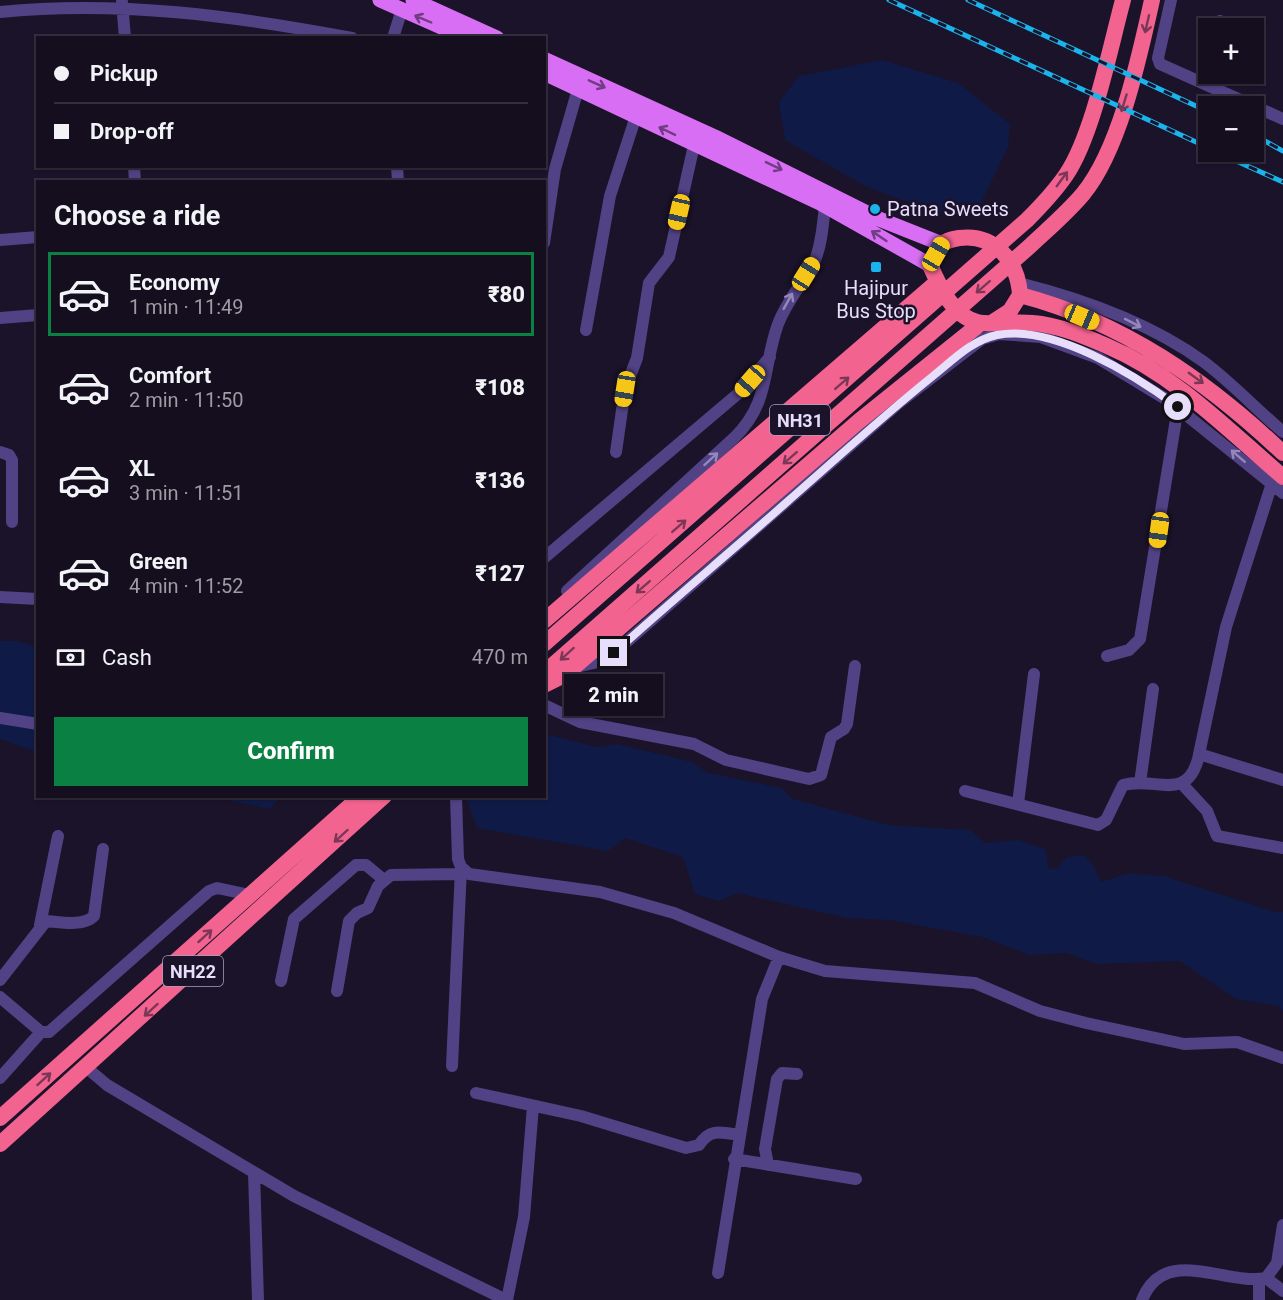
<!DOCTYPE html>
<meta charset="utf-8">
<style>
body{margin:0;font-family:Roboto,sans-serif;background:#211c2c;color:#f1f3f6;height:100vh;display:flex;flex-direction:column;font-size:22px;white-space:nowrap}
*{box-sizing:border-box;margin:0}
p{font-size:20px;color:#9d9ca4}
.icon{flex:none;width:33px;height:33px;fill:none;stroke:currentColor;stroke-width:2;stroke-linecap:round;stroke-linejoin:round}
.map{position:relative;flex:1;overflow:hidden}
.panel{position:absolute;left:36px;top:180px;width:510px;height:618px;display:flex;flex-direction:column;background:#140e1f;border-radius:0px;box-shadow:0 2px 4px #0004,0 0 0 2px #332e3d}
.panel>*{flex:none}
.guide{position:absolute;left:36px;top:36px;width:510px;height:132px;border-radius:0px;box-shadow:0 2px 4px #0004,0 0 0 2px #332e3d;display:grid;align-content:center;height:132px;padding:0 18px;background:#140e1f}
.tools{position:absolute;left:1198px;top:18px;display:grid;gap:12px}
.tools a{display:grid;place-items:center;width:66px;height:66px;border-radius:0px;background:#140e1f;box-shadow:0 2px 4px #0004,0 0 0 2px #332e3d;font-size:30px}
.end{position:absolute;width:27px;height:27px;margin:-14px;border:8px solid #e7defc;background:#111;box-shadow:0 0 0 3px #111}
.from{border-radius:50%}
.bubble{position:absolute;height:42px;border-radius:0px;background:#140e1f;box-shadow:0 2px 4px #0004,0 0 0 2px #332e3d;font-size:20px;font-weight:800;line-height:42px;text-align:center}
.car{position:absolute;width:18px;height:36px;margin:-18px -9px;border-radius:8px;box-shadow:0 0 4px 2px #0007;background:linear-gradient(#f5c518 24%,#345 0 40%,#f5c518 0 76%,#345 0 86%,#f5c518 0)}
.guide b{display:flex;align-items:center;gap:21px;height:57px;font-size:22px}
.guide b+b{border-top:2px solid #332e3d}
.guide i{width:15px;height:15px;background:#f1f3f6}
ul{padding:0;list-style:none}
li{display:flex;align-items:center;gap:18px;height:84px;margin:0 12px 9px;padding:0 6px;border:3px solid transparent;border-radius:0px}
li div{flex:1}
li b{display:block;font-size:22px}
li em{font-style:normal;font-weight:800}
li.current{border-color:#0b8043}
li>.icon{width:54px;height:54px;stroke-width:1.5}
h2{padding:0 18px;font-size:27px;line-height:72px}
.pay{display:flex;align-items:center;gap:15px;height:66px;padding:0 18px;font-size:22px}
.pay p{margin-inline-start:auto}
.primary-button{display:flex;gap:12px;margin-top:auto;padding:12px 18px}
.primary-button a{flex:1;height:69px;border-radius:0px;background:#0b8043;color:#fff;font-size:24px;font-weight:800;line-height:69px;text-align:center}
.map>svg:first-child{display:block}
.water{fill:#101a46}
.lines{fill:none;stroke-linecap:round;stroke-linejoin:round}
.minor{stroke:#504284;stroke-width:12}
.major{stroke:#d86ef3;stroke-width:15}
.highway{stroke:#f2638f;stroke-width:16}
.rail-casing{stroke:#1ab3ec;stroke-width:5}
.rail{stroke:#1b1329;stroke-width:3;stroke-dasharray:9;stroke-linecap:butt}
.oneway{stroke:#703c84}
.oneway2{stroke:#7c3757}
.oneway3{stroke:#9488ba}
.route{stroke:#e7defc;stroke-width:8}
.poi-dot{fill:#1ab3ec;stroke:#1b1329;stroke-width:2}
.labels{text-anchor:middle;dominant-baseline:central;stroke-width:5;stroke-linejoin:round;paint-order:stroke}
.shield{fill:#1b1329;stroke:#aaa1bd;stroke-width:1.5}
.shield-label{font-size:18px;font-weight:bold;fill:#e7defc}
.poi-label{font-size:20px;fill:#e7defc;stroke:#1b1329;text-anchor:start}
</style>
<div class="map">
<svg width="1283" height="1300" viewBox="0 0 1283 1300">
<rect width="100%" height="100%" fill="#1b1329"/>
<path class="water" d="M882,60l76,23 52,41 -2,23 -27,56 -44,10 -70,-26 -82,-47 -6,-38 20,-26z
M0,641h18l19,6v105l-37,-13z
M550,735l46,12 21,-3 75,18 13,10 76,16 12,11 95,26 82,5 15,13 34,-3 26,9 4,20 8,-1 10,-11 16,-2 11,11 7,16 28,-9 35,3 111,36h8v99l-4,-5 -43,-7 -56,-38 -83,3 -31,-11 -36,2 -48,-18 -93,-17 -42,-2 -110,-25 -18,8 -24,-7 -12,-37 -58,-19 -17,13 -131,-23 -11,-31 78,-1 1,-57z
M216,797l65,-1v1l-12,12z"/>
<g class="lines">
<path class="minor" d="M1171,0l-13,58 2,6 123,55
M122,2l3,36
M0,12c118,-12 236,4 352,26
M1219,28l1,-7
M393,38l9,-29
M134,166l1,16
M397,166l1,16
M0,240l38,-3
M544,243l11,-74 23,-80
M1019,283c64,16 130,39 185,79 28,21 52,47 79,70
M0,318l38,-3
M586,330l24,-134 26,-80
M0,452l9,3 3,5v62
M616,452l9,-63 12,-31 12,-75 20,-26 25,-112
M544,558l196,-166 30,-35
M567,591l167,-153c37,-36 28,-70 44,-114 9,-24 26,-42 37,-64 7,-17 8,-37 10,-55
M0,597l38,2
M1107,656l22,-6 11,-11 38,-232
M576,667l22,-5 16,-9 286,-251 82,-63 17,-5 42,3 57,21 71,43 114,92
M544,705l36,17 114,22 32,16 83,19 12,-4 10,-38 13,-8 3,-5 8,-58
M0,718l38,6
M1199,754l84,26
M1140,783l13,-94
M1182,784l25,27 10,25 66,12
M965,791l133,34 8,-5 17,-35c32,-9 63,18 75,-26l28,-132 46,-144
M456,796l2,63 3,8 8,7 131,18 74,21 105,44 46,14 150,12 65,28 46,12 98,21 53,-2 46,16
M1018,804l16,-130
M40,925l18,-89
M0,980l46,-59c14,1 37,6 48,-5l9,-67
M281,981l13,-62 62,-54h10l18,15
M337,991l12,-70 8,-8 11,-5 10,-22 13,-11 69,-1
M0,997l41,35h8l160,-141 8,-3 33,7
M452,1066l9,-198
M87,1068l20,17 187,111 212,104
M0,1078l41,-46
M476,1093l105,23 105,32 13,-3c11,-17 22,-13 40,-10
M734,1159l122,20
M768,1165l-3,-16 12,-70 5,-6 15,1
M254,1173l4,127
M718,1273l44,-274 17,-42
M1266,1278l17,13
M507,1300l17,-83 9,-111
M1142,1300c22,-56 83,-14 124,-22l11,-15 6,-38
M1259,1300v-21"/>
<path class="major" d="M380,0l86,38
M413,0l84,38
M544,59l171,78 164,82 63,25
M544,73l276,130 110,62"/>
<path class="highway" d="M1020,295c103,27 187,86 263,158
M993,322l17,-11 10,-16c-2,-33 -25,-62 -61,-57 -6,1 -12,2 -17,6 -5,6 -8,14 -12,21 9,21 25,56 53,58 16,1 33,-2 50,0 25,2 51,13 74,23 68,29 120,83 176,131
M544,621l393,-339
M544,644l483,-424c14,-14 28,-29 39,-45 27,-40 44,-127 57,-175
M544,673l486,-427c18,-17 37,-33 53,-52 37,-45 56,-136 69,-194
M544,685l22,-11 293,-253 122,-98
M0,1118l361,-322
M0,1144l384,-348"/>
<g class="rail-casing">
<path id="rail" d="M889,0l320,148
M968,0l241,112
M1254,135l29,16
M1216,152l67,30"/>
</g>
<use href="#rail" class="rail"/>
</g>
<defs><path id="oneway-shaft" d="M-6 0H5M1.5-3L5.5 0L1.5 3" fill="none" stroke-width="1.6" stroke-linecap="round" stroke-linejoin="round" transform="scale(1.5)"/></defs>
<g class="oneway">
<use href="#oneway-shaft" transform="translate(423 19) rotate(-157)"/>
<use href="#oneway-shaft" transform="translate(597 84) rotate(24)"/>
<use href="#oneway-shaft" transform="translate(667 131) rotate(-154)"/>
<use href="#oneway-shaft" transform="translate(774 166) rotate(26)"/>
<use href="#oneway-shaft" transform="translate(879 236) rotate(-146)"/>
</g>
<g class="oneway2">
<use href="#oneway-shaft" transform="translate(1147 24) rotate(103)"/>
<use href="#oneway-shaft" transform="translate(1124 103) rotate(107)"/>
<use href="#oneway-shaft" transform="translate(1062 179) rotate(-54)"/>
<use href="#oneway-shaft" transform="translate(983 287) rotate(139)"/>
<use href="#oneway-shaft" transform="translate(1196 378) rotate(36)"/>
<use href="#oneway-shaft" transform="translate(842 383) rotate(-41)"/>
<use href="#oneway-shaft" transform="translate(790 458) rotate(139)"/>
<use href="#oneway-shaft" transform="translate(679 526) rotate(-41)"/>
<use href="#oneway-shaft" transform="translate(643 587) rotate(139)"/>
<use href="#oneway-shaft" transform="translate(567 654) rotate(138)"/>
<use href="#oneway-shaft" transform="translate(341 836) rotate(138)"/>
<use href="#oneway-shaft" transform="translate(205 936) rotate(-42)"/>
<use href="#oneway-shaft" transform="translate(151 1010) rotate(138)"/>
<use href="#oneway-shaft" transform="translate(44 1079) rotate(-42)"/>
</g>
<g class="oneway3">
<use href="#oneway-shaft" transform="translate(788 301) rotate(-61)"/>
<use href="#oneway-shaft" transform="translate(1133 323) rotate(27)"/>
<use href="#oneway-shaft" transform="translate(1238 456) rotate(-139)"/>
<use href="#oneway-shaft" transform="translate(711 459) rotate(-42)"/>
</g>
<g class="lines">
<path class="route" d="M614,653c57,-52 117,-101 174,-152 48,-42 95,-85 145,-125 19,-15 39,-36 64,-41 56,-11 138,40 181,72"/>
</g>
<g class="poi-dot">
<circle cx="875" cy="209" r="6"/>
<rect x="870" y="261" width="12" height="12" rx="3"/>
</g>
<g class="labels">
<g class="shield">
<rect x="770" y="405" width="60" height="30" rx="4.5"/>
<rect x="163" y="956" width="60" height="30" rx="4.5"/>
</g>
<g class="shield-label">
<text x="800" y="420">NH31</text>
<text x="193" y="971">NH22</text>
</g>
<g class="poi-label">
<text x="887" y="209">Patna Sweets</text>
<text x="876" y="288" text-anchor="middle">Hajipur<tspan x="876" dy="23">Bus Stop</tspan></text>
</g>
</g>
</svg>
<div class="tools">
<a>+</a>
<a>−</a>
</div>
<i class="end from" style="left:1178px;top:407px"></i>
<i class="end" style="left:614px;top:653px"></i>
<div class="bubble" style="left:564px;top:674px;width:99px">2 min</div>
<i class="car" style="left:679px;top:212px;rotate:193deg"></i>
<i class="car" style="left:936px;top:254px;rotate:30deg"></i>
<i class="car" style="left:806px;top:274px;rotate:32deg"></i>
<i class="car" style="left:1082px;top:317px;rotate:113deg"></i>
<i class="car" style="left:750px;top:381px;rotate:221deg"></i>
<i class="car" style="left:625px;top:389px;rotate:189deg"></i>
<i class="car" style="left:1159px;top:530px;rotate:188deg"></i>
<div class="guide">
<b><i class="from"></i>Pickup</b>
<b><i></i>Drop-off</b>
</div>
<section class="panel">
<h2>Choose a ride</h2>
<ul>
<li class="current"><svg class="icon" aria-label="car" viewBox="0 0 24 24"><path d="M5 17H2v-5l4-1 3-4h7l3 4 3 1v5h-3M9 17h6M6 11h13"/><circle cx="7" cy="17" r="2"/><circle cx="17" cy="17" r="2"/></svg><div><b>Economy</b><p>1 min · 11:49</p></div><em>₹80</em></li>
<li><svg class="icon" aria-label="car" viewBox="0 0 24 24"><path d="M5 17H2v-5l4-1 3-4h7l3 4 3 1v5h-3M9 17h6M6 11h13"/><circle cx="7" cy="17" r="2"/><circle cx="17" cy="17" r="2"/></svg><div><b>Comfort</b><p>2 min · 11:50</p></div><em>₹108</em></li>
<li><svg class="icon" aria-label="car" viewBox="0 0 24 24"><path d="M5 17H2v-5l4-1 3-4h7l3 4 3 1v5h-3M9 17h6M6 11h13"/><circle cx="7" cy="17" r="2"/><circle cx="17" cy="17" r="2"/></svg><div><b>XL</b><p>3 min · 11:51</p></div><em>₹136</em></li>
<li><svg class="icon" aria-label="car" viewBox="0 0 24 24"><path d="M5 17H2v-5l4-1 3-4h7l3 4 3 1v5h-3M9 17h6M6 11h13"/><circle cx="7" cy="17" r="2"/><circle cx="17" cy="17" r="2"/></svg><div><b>Green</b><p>4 min · 11:52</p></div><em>₹127</em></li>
</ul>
<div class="pay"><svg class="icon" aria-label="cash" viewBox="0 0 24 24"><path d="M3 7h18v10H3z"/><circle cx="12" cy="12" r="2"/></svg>Cash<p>470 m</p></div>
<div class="primary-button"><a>Confirm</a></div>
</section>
</div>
